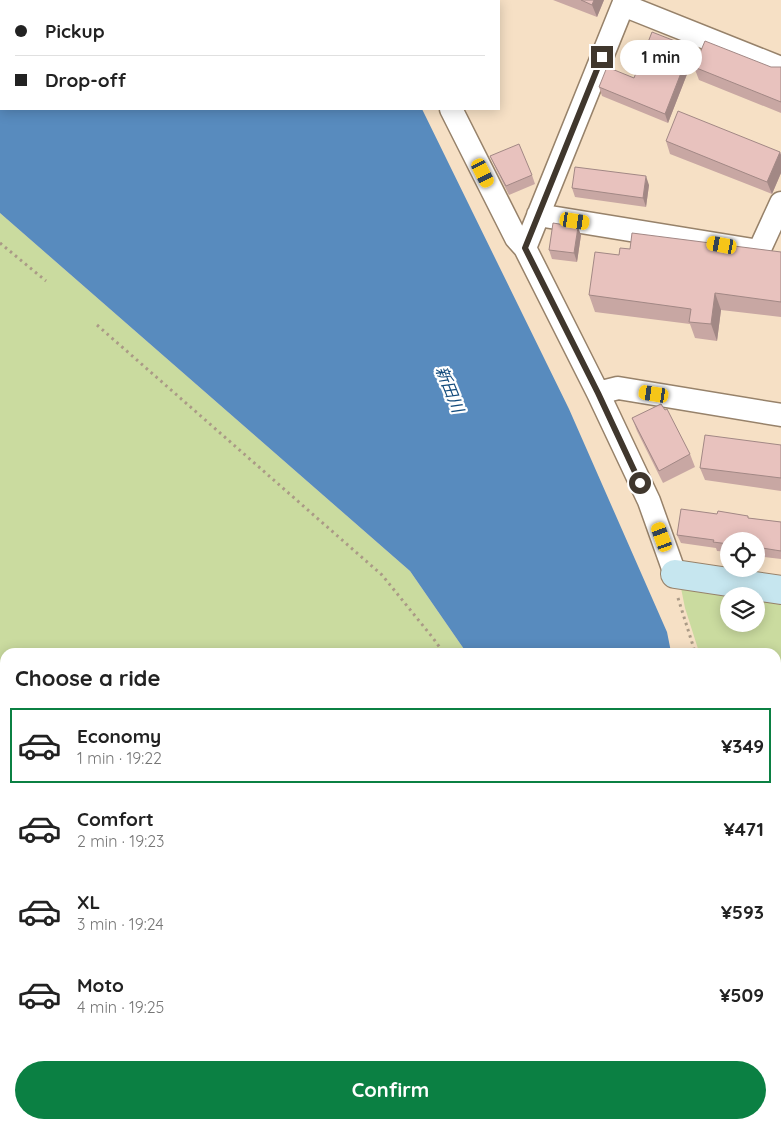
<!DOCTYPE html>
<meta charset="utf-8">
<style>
body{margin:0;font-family:Quicksand,"Noto Sans JP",sans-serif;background:#f6f6f6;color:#222;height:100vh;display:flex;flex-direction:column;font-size:19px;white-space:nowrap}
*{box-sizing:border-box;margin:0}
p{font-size:16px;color:#767676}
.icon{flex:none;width:28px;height:28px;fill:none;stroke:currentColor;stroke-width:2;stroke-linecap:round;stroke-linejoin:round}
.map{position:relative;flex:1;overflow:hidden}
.details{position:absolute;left:0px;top:648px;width:781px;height:481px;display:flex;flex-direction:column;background:#fff;border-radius:15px 15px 0 0;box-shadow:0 2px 12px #0003}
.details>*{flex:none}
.top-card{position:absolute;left:0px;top:0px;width:500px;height:110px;box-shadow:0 2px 12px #0003;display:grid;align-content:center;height:110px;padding:0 15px;background:#fff}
.controls{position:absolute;left:720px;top:532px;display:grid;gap:10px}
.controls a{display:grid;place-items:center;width:45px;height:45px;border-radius:50%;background:#fff;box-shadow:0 2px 12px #0003;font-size:25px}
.end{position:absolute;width:22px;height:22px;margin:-11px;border:6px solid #40372d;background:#fff;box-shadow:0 0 0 2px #fff}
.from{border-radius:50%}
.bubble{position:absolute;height:35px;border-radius:18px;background:#fff;box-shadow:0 2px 12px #0003;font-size:16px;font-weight:800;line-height:35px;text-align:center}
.car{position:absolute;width:15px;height:30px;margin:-15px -8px;border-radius:6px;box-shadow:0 0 4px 1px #0007;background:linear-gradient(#f5c518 24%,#345 0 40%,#f5c518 0 76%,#345 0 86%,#f5c518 0)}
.top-card b{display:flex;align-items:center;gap:18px;height:48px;font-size:19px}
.top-card b+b{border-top:1px solid #e0e0e0}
.top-card i{width:12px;height:12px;background:#222}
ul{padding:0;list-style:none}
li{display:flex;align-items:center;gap:15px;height:75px;margin:0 10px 8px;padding:0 5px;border:2px solid transparent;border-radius:0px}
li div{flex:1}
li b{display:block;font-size:19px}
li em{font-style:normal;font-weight:800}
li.current{border-color:#0b8043}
li>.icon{width:45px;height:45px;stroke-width:1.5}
h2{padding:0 15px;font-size:22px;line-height:60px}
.button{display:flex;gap:10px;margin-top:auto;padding:10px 15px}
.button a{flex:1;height:58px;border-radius:30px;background:#0b8043;color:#fff;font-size:20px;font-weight:800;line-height:58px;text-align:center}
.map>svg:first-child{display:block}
.green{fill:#cadb9f;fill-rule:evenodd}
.water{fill:#588bbe}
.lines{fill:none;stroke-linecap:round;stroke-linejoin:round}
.stream{stroke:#588bbe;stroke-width:5.5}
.street-casing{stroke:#97826a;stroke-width:25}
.secondary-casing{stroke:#97826a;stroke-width:30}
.path{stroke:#aa9a86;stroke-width:3;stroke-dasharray:2.5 4;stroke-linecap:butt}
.street{stroke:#fff;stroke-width:22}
.secondary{stroke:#c6e6ef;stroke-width:28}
.wall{fill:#c8a7a3}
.shaded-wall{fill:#a28885}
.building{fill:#e8c2be;stroke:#a28885}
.route{stroke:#40372d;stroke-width:6}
.labels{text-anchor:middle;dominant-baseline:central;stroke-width:4.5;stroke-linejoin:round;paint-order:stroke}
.water-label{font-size:16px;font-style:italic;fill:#144c7d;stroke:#fff}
</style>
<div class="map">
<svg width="781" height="1128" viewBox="0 0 781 1128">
<rect width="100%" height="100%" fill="#f6e0c5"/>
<path class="green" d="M0,213l410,358 56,81h-461v472h600l-1,4h-573l-31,-4z
M680,583l101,16v298l-5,31v-276h-77l-14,-44zM729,596h27v28h-27z
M722,1124h25l-1,4h-25z"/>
<path class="water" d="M0,0h368l1,1h-368v108h421l147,300 98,223 4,20h-205l-56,-81 -410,-358z
M605,1124h95v4h-96z"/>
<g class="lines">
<path class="stream" d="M0,1115h5
M60,1124l28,4"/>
<g class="street-casing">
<path id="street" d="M396,0v1
M623,5l158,63
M451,109l65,129 9,10 73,145 51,108 26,73
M538,215l221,36 22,-48
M525,248l100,-248
M598,393l20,-5 163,27
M776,1097l5,1"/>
</g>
<g class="secondary-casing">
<path id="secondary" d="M675,574l106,16
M776,1028l5,-31
M761,1128v-4"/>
</g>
<path class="path" d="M0,243l46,38
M97,325l285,250 51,63 10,14
M678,598l17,54
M0,1082l5,1
M267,1124l27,4
M535,1128l3,-4
M586,1128l1,-4
M716,1128l1,-4"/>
<use href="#street" class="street"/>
<use href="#secondary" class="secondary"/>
</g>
<path class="wall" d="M430,0h53l-1,1h-49z
M553,0h51l-7,17z
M678,50v1l10,4 3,9 -23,59 -66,-27 -3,-9 35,-9z
M694,67h87v46l-82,-33z
M666,141l114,11 1,3v18l-9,21 -102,-40z
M490,156l42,19 3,9 -26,11 -15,-30z
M649,185l-3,22 -71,-10 -3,-9z
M581,235l-4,27 -25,-3 -3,-9z
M630,249l151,3v65l-60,-7 -4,31 -22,-3 -5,-14 -95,-12 -6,-17 30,-40z
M665,410l25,44 5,13 -32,16 -26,-52 -5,-13z
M781,445v46l-76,-11 -5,-12z
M749,518l32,4v37l-25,-3v-15h-27v11l-12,-1 -1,-3 -35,-5 -4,-8z"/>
<path class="shaded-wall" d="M474,0h9l-1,1h-8z
M594,0h10l-7,17 -5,-12z
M675,41l3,9 -3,8 -3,-9z
M688,55l3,9 -23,59 -3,-9z
M780,152l1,3v18l-9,21 -5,-12z
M646,176l3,9 -3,22 -3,-9z
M578,227l3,8 -4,27 -3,-9z
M715,293l6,17 -4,31 -6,-17z"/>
<path class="building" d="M454,0h20v1h-17z
M581,0h13l-2,5z
M652,32l23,9 -3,8 16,6 -23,59 -66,-27 8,-20 27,11z
M705,41l66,26h10v35l-87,-35z
M678,111l102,41 -13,30 -101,-41z
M519,144l13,31 -26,11 -16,-30z
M575,167l71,9 -3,22 -71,-10z
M553,223l25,4 -4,26 -25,-3z
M632,233l149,19v50l-66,-9 -4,31 -22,-2 2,-13 -102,-14 6,-43 24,3 1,-7 10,1z
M661,404l4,6 2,-1 23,45 -31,17 -27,-53z
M705,435l76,10v33l-81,-10z
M681,509l36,5 1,-3 30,5v2l33,4v29l-25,-4v-6h-27v3l-16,-2 1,-2 -37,-5z"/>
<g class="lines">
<path class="route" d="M602,57l-77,191 73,145 42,90"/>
</g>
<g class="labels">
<g class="water-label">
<text transform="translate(450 389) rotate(68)">新田川</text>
</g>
</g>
</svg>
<div class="controls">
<a><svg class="icon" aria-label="locate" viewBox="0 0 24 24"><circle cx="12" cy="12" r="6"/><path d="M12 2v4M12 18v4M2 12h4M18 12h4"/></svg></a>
<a><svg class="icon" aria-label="layers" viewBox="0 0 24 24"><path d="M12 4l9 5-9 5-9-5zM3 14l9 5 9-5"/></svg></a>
</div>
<i class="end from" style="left:640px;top:483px"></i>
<i class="end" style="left:602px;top:57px"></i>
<div class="bubble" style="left:620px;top:40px;width:82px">1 min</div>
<i class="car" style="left:483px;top:173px;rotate:153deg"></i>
<i class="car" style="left:575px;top:221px;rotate:99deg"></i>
<i class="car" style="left:722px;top:245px;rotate:280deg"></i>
<i class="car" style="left:654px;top:394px;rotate:279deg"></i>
<i class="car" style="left:662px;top:537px;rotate:340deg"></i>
<div class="top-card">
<b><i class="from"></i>Pickup</b>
<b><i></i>Drop-off</b>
</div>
<section class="details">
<h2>Choose a ride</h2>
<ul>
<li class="current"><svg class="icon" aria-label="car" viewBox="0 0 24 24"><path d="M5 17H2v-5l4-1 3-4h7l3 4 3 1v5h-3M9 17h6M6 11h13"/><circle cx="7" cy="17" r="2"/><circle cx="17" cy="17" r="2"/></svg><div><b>Economy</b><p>1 min · 19:22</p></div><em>¥349</em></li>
<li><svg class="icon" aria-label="car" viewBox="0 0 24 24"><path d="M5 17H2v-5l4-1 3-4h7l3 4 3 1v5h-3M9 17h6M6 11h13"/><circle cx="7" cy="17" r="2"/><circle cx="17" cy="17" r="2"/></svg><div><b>Comfort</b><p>2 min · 19:23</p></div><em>¥471</em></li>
<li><svg class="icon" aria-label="car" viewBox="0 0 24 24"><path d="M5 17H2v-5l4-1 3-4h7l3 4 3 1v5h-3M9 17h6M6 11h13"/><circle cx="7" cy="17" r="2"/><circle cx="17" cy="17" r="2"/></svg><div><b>XL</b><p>3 min · 19:24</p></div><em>¥593</em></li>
<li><svg class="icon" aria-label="car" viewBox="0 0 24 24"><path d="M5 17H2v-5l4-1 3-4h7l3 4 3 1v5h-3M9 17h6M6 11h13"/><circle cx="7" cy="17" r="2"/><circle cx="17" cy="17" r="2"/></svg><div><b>Moto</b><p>4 min · 19:25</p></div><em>¥509</em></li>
</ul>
<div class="button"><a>Confirm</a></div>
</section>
</div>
